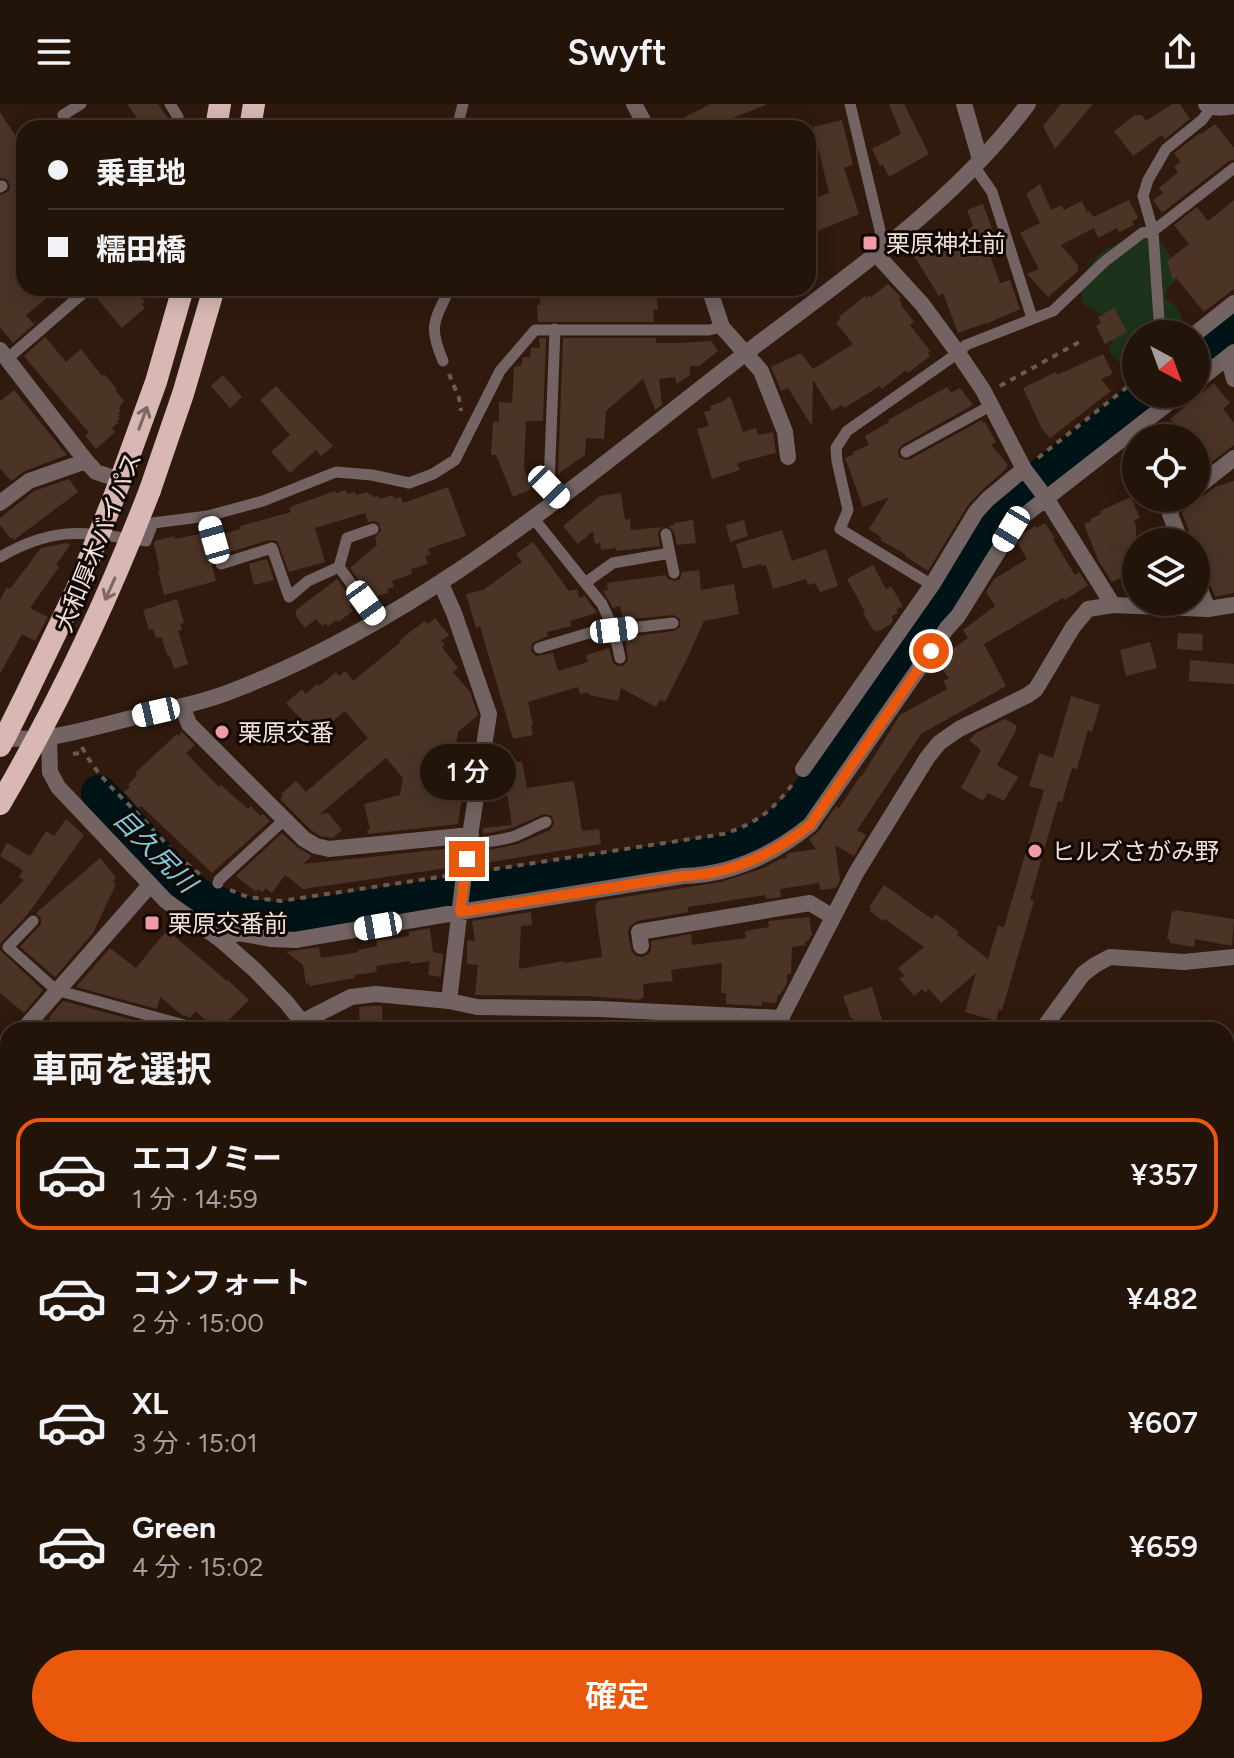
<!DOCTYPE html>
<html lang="ja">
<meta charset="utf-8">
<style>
body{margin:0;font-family:Figtree,"Noto Sans JP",sans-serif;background:#2b1d13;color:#f1f3f6;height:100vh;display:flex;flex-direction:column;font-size:30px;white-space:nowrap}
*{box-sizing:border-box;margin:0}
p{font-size:26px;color:#a39e9c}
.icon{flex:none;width:44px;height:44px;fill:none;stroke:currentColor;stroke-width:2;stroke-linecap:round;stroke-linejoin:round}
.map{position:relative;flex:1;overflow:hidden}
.side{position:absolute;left:0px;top:918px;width:1234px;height:736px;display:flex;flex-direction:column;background:#23140a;border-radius:24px 24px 0 0;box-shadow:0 4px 20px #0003,0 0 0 2px #40332b}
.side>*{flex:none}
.hud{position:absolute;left:16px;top:16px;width:800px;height:176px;border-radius:24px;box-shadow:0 4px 20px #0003,0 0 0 2px #40332b;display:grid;align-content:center;height:176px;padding:0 32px;background:#23140a}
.needle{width:52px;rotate:139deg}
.controls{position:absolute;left:1122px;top:216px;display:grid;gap:16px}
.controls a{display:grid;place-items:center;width:88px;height:88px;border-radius:50%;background:#23140a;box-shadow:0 4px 20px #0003,0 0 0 2px #40332b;font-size:40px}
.end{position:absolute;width:36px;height:36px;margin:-18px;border:10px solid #ea580c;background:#fff;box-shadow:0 0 0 4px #fff}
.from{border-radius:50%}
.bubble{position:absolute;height:56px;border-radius:28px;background:#23140a;box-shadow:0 4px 20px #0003,0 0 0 2px #40332b;font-size:26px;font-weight:600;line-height:56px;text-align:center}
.car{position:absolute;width:24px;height:48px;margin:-24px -12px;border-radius:10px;box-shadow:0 0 6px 2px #0007;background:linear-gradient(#fff 24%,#345 0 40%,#fff 0 76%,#345 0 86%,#fff 0)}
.hud b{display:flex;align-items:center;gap:28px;height:76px;font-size:30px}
.hud b+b{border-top:2px solid #40332b}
.hud i{width:20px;height:20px;background:#f1f3f6}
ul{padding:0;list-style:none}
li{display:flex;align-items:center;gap:24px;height:112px;margin:0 16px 12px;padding:0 16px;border:4px solid transparent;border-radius:24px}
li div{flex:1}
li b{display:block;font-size:30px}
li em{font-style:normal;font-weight:600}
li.current{border-color:#ea580c}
li>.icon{width:72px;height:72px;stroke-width:1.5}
h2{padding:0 32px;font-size:36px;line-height:96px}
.cta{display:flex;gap:16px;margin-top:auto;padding:16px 32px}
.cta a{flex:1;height:92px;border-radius:48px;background:#ea580c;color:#fff;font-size:32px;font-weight:600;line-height:92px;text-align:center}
header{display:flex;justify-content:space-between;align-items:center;height:104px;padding:0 32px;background:#23140a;font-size:36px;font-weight:600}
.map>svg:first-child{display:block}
.green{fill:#1c321b}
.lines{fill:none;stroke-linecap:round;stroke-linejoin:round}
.stream{stroke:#485252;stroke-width:6}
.river{stroke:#001418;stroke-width:36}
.building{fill:#4b3426}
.path{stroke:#6d594e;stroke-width:4;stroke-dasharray:6 6;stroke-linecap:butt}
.service{stroke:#736463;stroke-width:11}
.minor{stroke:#736463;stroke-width:16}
.tertiary{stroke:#736463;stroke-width:16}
.trunk{stroke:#d8b7b4;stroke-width:22}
.trunk-bridge{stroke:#d8b7b4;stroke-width:22}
.oneway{stroke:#7e6865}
.route{stroke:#ea580c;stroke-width:10}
.poi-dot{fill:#f39aa8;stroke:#110704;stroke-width:3}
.labels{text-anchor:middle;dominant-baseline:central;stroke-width:6;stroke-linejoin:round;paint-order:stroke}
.poi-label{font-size:24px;fill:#f0e1d8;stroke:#110704;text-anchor:start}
.street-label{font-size:24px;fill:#f0e1d8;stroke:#110704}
.water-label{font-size:26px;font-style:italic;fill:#7ccddc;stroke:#110704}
</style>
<header><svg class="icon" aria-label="menu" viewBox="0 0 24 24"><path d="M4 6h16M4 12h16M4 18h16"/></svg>Swyft<svg class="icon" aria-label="share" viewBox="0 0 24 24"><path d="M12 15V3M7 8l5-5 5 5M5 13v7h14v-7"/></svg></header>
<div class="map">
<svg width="1234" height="1654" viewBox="0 0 1234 1654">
<rect width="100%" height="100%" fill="#2f1a0d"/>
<path class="green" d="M1152,131c15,9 22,27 23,46l-6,5 -4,8 1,5c12,6 18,20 20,34l-50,1v46c-13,3 -16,-6 -16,-17l-9,-9 -2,-5c7,-11 4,-22 -4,-32 -6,-7 -15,-6 -23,-15 -4,-45 31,-63 70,-67z
M8,1407v239h75l2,8h-80l-5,-6v-237z
M186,1646h175l7,8h-186z"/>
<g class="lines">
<path class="stream" d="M0,1190l8,9
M658,1646l11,8"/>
<path class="river" d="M1196,252l38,-29
M99,689l85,93 21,14 49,17 23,3 50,-6 395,-61c36,-11 50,-19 77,-45l154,-222 38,-62 25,-27 131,-103"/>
</g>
<path class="building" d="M127,0h31l17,24h-31z
M710,0h55l1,1 -59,23h-43z
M889,0h15l25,50 -40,23 -6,-12 -3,1 -8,-17 29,-15z
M1061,0h32l-38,45 -12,-23z
M1172,0h8l10,15 -25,20 -3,-4 -29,21 -19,-25 21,-16h7l4,6z
M0,8l24,37v139h35l-33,27 8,9 -21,19 -13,-16v-132l9,-4 1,-5 -3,-7 -7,-1z
M842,16l11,45 -9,3 15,46 -51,21v-34l21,-8 -16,-66z
M1215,20l19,24v12l-5,1 -67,52 -9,-13 10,-7 -4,-5 19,-16 -4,-5 6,-5 -6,-9 26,-20 1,1z
M1040,80l11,26 10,-5 3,5 18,-9 5,11 3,-1 3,6 36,-17 9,18 -6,3 2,4 -15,7 -2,-4 -19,10 -4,-10 -33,17 17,20v6l-30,26 -21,-23 12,-5 -19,-36 20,-10 -14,-29z
M1234,96v89l-30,23 -28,-34 -3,2 -6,-19 22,-17 -15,-19 23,-18 11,14z
M983,100l15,42 -10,4 12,33 10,-3 10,29 -34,15v-1l-28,10 -15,-40 -4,3 -25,-40 26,-17 4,6 29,-19 -6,-16z
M888,180l13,13 -2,2 3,4 -1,2 13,17 -4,3 20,26 -2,2 2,3 -22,17 -2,-3 -24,19 -2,-3 -36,22 -2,-3 -10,6 -19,-31 -1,46 -24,-38 -7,3 -10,-24 30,-14 12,16 40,-25 -17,-21 4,-4 -1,-2 26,-21 2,2 3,-3 1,2z
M97,184h36l12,14 -3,2 3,4 -23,20 -28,-33z
M539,184h117l2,22h-5l1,12h-116l-1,-17h3z
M1114,204l13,24 -22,12 -9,-18 5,-3 -3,-6z
M45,233l21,25 15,-13 21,27 2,-2 13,15 -2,1 9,11 -5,7 2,2 -3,3 2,2 -2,2 2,2 -3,2 1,2 -6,5 3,4 -19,17 -11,-13 4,-3 -65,-77z
M539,234h7l-3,83h-17l-2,47 8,21 -19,8 -17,-42h-5l2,-33h6v-20l13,1 2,-36 7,-1 2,-9h7l1,-9h9z
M563,234h93v5h22l33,-2 7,10 -19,15h-9v9l-13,9 -2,-7 -16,2 3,26 -7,5 -12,-31 -37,32 -2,28 -18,-1 -1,17 -27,19z
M1103,250l10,20 -12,5 10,12 -61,47 -8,-9 -19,-41 33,-16 1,3z
M223,271l19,22 -12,11 -19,-22z
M1214,279l16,20 -7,6 11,14v22l-38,29v-36h-43l20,-16 -3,-3z
M276,282l57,60 -12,10 -5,-6 -26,23 -19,-21 19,-17 -30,-35z
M947,283l4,6 9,-5 13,17 -71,40 -4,6 1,6 6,3 5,-1 72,-39 1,3 2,-1 11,20 -5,3 17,20 -2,1 1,2 -26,23 -13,14 -40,66 -23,-15v-2l-25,-14 2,-2 -13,-9 20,-32 -26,10 -18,-49 9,-4 -1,-2 16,-7 -4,-9 24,-14 -1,-2z
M14,286l53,65 -42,16 -14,10 -11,-13v-67z
M730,292l13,36 13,-4 2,7 15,-3 3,21 -39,10 3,7 -28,9 -15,-50 12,-3 -5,-14 7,-2 -1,-4 12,-4z
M69,375l9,13 -64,48 -1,-3 -2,2 -11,-14v-7l34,-27z
M1234,377v112l-19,4 -12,-31 -3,1 -4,-17v-8l-7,-11 -7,-18 8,-7 4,-7 8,-2 13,-10z
M448,383l18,49 -38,13 2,6 -5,1 3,8 -17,5 1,5 -20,7 2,6 -7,2 1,4 -16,5 -22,-30 27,-23 -2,-8 6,-6 -2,-8 -5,-2 -6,1 -3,-9 -50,15 10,34 -36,10 -12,-31 -8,-1 -42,13 -5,-19 19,-5 -1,-3 51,-14 -2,-4 4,-2 42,-15 1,2 10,-3 1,4 8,-2 1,3 12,-3 1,3h3l1,2 5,-1 1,3 14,-4 1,4 7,-2 2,6z
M621,389l4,27 5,-1 1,11 31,-3 -4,5 2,14 -44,5v-3l-15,2 -1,-7 -5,1 -2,-13 -15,13 -15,-18 37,-30z
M1131,393l9,21 -6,2 2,6v45l-24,11 -14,-22 -14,-36 7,-3 -1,-2 11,-5 -1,-3z
M693,416l3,23 -19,2 -3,-13 -5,-6 5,-1v-2z
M744,416l4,16 -18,6 -4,-17z
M1045,419l10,15 -2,1 22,36 4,-3 9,13 -23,15 -2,-2 -79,46 22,42 -85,48 -64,96 9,5 -12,21 -19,-11 5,35 -4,8 -16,2 -1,-7 -39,6 1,8 -15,2 -1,-4 -77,12v5l-51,9 -8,6 -1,7 4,18 4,4 6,1 5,-2 4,-4v-10l40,-7 1,11 54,-7 -1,-7 24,-4 -1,-6 41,-4 3,18 -4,6h-3l1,4 -14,2 -1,27h-4v9l-7,12h-2l-2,8 -14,-1v4l-36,-2v-11h-5l1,-30 -51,7 2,11 -30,3 1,14h-3v2l-54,-4 -112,-1 3,-30 -11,-1v-24l8,1 -3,-20 59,-9 1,13 -11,1 -2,43 45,-8 1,2 37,-6 -7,-51 3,-5 123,-19 43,-14 16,-9 6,-1v-3l4,-2 26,-4 -7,-10 10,-8 17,-25 3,2 22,-33 1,1 38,-61 47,-26 -4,-8 6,-3 -12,-16 3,-4 28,-20 -5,-8 32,-24 -9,-14 8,-13 33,-20 -10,-17 5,-3 -1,-4 14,-9 1,2z
M782,426l10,31 34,-12 12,37 -18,6 -5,-9 -7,2 -2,-6 -33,10 -7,-24 -4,1 -1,-2 -18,5 -7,-25z
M204,429l12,48 -52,14 -6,-24h2l-6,-27 1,-3 19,-5 1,3z
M533,438l36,49 8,-2 2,9 6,-2 12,17 -27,8 1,5 -24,6 1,4 -16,7 -1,8 5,5 17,-3 5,18 30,-9 -2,-7 23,-7 4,15 4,3h6l5,-6 -3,-23 49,-6 6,-4v-8l-7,-4 -50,5 -3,-14 -7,2 -10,-17 5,-1 -1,-7 59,-8 2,4 7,2 5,-2 2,-7 17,-2 2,20 33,-6 5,30 -35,7 -18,40 -21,41 -5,-2 -4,7 -35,-19 -3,13 -29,-6 -1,-3 -8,2 -2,-7 -50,15 5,23h-2l2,10 -20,4 -33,-113 -4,2 -10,-34 17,-4 39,-28 -6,-8z
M67,439l3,2 -14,20 3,2 -29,41 18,9 -13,24 -13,-7 -22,40v-74l7,-13 3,2 31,-41z
M267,455l7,21 -20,5 -5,-21z
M873,461l13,24 5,-3 12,20 -7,4 2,3 -6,3 1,5 -2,3 -14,8 -1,-2 -2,1 -11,-18 2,-1 -18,-33z
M337,475l18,25 -6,2 4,5 -15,11 -1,-2 -9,6 -3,-3 -3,3 -6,-7 -11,9 -9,-12v-6z
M177,495l7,24 -4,1 2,6 -4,1 10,33 -14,5 -4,-13 -2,1 -7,-20 -5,1 -3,-9 -4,1 -6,-20z
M435,514l14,17 -8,6 4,4 -3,2 16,21 -5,4 17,20 8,23 -20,17 -4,23 17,3 -4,26h-3l-6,40 -90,10 -1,-4 3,-1 -6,-25 36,-9 3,-17 -17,-20 -66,56 8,-1 14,17 -9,8 -13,-2 -9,-6 -31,-31 3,-3 -2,-2 15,-13 10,11 62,-54 -23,-27 -25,21 -6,-7 -5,3 -23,-25 16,-14 4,5 11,-10 2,2 17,-14 3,4 6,-5 8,10 48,-39 -2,-1 12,-10 14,-10 3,3z
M1178,529l25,1 -1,17 -25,-2z
M1150,538l7,26 -31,8 -6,-26z
M1190,556l44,4v20l-45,-3z
M1071,592l29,9 -8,27 -4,-2 -11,39 -5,-1 -10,34 -4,-1 -28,99 4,1 -32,109 -3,-1 -3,12 -31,-9 11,-39 -35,30 -12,-14 -4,4 -3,-4 -8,7 -15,-18 6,-2 -7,-8 26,-21 -39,-28 -2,2 -13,-10 1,-2 -2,-2 15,-22 48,34 4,-5 23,18 -2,3 31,24 10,-33 6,1 40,-137 -15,-4 10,-33 14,5z
M1005,615l11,6v6l-19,34 21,12 -14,24 -16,-8 -5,8 -22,-13 20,-38 -12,-10 7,-7z
M182,628l13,13 -9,8 33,34 2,-2 27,24 3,-3 9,10 3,-2 7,7 -58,52 -71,-67 -3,2 -14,-16 6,-5 -2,-2 9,-10 -2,-2 42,-39 1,2z
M522,657l5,27 47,-7 8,50 17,-2 2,15 -116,19 -1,-12 34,-7 32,-14 4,-6 -2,-8 -8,-2 -32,14 -29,6v-6l29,-3 -6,-38 -10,2 -4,-22z
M66,715l18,16 -56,79 -28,30v-39l24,-25 -5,-3 4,-7 -23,-14 7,-13 23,13 16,-25 8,5z
M282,729l15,14 15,9 -9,8 151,-16v19l-151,22 -18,-14 -13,18 -6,-5 -3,4 -5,-3 -2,3 -20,-16z
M100,754l16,19 -3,5 3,2 -23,49 -38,44 -35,-30 21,-23v-6l-5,-5z
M1175,806l59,9 -2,27 -37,-7 -1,8 -24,-4v-3l-3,-1 5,-28 3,1z
M430,824l3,24 10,2 -2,23 -13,-2 2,-14 -20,3v-3l-34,5 1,6 -23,3 1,3 -45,8 -1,-3 -3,1 -3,-19 -17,-13 33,-5 2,11 38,-6 -1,-2 19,-4 -1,-5 33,-5v-4z
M167,826l60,51 1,-1 21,20 -29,29 -9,-8 -3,2 -12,-12 -6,7 -6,-3 -1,1 -23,-19 -3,12 -81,-22 34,-39 26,20z
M0,846l43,40 -19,23 -24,-20z
M872,883l13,43h-28l-4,-12 -2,1 -8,-23z
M63,897l89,24 -1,5h-105l4,-14z
M372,902h10l1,21 -23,1 -1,-21z
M587,916l53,2 -1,8h-52z"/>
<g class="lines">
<path class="path" d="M449,270l10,24 2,13
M1000,282l83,-46
M1038,354l98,-78
M82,643c14,29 40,50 62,73 19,20 37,42 60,57
M73,650l12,-2
M482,767l241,-37c35,-11 50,-24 72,-53
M230,786l18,7 33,4 165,-25"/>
<path class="service" d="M170,0l8,13
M850,0l34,143
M70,24l-7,-13 18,-11
M457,24l6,-24
M974,62l18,26 40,126
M0,83l2,-1
M555,225l-6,158 11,11
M1160,230l-7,-103 -10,-35 5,-16 18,-31 36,-29 10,-13
M7,255l82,-71
M443,257c-15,-36 -9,-39 7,-73
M906,348l84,-46
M208,412l13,48 51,-16 17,49 19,-16 31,-14
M534,415l68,85 12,26 6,28
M373,425l-26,9 -8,29 40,55
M666,430l8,39
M0,453c57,-33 85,-24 146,-16l7,-18 55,-7 55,-15 73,-29 36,3 37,8 24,-9 22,-14 45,-89 35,-41h174l13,-3
M585,479l28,-20 57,-10
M932,481l-92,-56 8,-19 -11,-49 -1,-13 11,-17 111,-78 8,-8 87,-34 51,-49 38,-29 11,-2 81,-63
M614,526l59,-7
M539,544l73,-22
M469,740c16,-2 32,-3 46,-8 11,-4 20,-10 31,-14
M218,779l1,-3 65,-60
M33,817l-25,26 48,43 139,38
M0,965l8,2
M0,1038l8,2
M0,1124l8,6
M0,1645l11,9
M865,1646l4,8
M592,1654l6,-8"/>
<path class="minor" d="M634,0l13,24
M964,0l16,55
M1206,0c9,5 18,4 28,2
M877,151l45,49 36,49 25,37 41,79 22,29 67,107 95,4 26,-4
M709,184l13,39 39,44 24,61 3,25
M1195,230l39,-31
M0,246l86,111 10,11 24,8
M1228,253l6,22
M1196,278l38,-30
M1196,384l38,-30
M0,399l29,-22 57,-20
M1181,438l-11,-28 2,-7 11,-9
M1196,476l12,29
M441,480l13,29 35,101 -25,160 -15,127
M182,602l7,18 115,115 12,7 13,3 142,-14
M803,665l129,-184 44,-73 12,-13 36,-30
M221,836l17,-7 34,6 23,1 165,-28 223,-36c48,-1 91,-22 127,-51l137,-197 11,-12 59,-95 163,-127
M641,842l-2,-14 171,-29 23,14
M23,926l127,-145
M296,926l6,-8 49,-25 25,-3 73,7 28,6 123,2 181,9
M785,926l-4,-12 75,-145 71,-115 12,-15 20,-14 69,-34 8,-6 37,-62 15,-18 25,-4
M1042,926l41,-56 12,-9 15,-8 74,5 50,-5
M0,953l8,-9
M1226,1163l7,-51 1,-61
M0,1237l8,4
M0,1391h8
M505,1646l8,8
M690,1646l12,8
M1055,1646l30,8
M35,1654l3,-8"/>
<path class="tertiary" d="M49,633l1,35 8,15 108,114 55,39 34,30 31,32 16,20 5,8
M0,635c16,-1 34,1 50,-2 30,-5 60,-14 90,-21 28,-7 57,-12 84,-22 199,-74 356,-213 522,-341 99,-76 206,-147 282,-249
M1226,1258l8,2"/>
<path class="trunk" d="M216,24l4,-24
M250,24l4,-24
M150,386l33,-96 31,-106
M116,388l40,-110 27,-94
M6,631l16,-32"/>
<path class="trunk-bridge" d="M22,599l54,-112 40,-99
M0,642l6,-11
M0,700c59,-101 108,-205 150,-314"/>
</g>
<defs><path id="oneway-shaft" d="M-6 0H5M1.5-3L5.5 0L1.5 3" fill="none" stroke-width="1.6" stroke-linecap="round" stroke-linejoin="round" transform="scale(2)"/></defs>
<g class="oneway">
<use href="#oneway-shaft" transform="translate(143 314) rotate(-70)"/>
<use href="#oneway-shaft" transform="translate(110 485) rotate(114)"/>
</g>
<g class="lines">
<path class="route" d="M467,755l-7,53 223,-36c48,-1 90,-22 127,-51l121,-174"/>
</g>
<g class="poi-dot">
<rect x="862" y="131" width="16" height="16" rx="4"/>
<circle cx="222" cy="628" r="8"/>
<circle cx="1035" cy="747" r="8"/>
<rect x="144" y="811" width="16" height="16" rx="4"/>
</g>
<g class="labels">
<g class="poi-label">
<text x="886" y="139">栗原神社前</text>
<text x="238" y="628">栗原交番</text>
<text x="1051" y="747">ヒルズさがみ野</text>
<text x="168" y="819">栗原交番前</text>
</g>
<g class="street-label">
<text transform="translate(98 438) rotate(-68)">大和厚木バイパス</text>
</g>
<g class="water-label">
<text transform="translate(155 747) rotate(45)">目久尻川</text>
</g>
</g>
</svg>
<div class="controls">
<a><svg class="needle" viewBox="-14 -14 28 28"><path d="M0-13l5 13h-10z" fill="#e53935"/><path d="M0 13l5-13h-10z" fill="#a39e9c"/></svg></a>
<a><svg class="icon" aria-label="locate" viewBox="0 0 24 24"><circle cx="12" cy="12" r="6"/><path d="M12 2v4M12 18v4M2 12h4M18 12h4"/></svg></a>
<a><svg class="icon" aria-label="layers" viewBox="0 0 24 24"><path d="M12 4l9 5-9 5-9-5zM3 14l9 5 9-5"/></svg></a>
</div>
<i class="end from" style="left:931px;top:547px"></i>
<i class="end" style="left:467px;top:755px"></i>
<div class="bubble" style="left:420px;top:640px;width:96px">1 分</div>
<i class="car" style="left:549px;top:383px;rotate:136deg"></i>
<i class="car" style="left:1011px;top:425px;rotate:211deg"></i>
<i class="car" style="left:214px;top:436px;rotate:344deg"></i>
<i class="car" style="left:366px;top:499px;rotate:144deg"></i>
<i class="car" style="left:614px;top:526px;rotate:83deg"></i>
<i class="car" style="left:156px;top:608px;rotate:257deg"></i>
<i class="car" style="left:378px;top:822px;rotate:260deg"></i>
<div class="hud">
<b><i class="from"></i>乗車地</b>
<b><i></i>糯田橋</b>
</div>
<section class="side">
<h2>車両を選択</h2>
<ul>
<li class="current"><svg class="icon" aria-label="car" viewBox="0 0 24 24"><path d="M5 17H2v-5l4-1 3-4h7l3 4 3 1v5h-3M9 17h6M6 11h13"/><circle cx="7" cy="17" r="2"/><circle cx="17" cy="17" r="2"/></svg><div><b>エコノミー</b><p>1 分 · 14:59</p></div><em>¥357</em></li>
<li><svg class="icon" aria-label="car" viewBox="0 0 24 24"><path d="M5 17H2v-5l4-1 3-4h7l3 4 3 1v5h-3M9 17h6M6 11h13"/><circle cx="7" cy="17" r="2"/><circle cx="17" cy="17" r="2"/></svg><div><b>コンフォート</b><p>2 分 · 15:00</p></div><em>¥482</em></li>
<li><svg class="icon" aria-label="car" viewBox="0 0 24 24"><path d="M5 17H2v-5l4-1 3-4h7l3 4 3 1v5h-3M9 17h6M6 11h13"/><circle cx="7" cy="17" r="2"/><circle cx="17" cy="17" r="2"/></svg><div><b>XL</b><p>3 分 · 15:01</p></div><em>¥607</em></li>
<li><svg class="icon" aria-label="car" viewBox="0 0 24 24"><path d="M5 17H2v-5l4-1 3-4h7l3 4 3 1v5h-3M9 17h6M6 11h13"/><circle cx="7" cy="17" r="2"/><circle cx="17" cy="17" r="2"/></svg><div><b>Green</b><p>4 分 · 15:02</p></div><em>¥659</em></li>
</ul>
<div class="cta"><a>確定</a></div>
</section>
</div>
